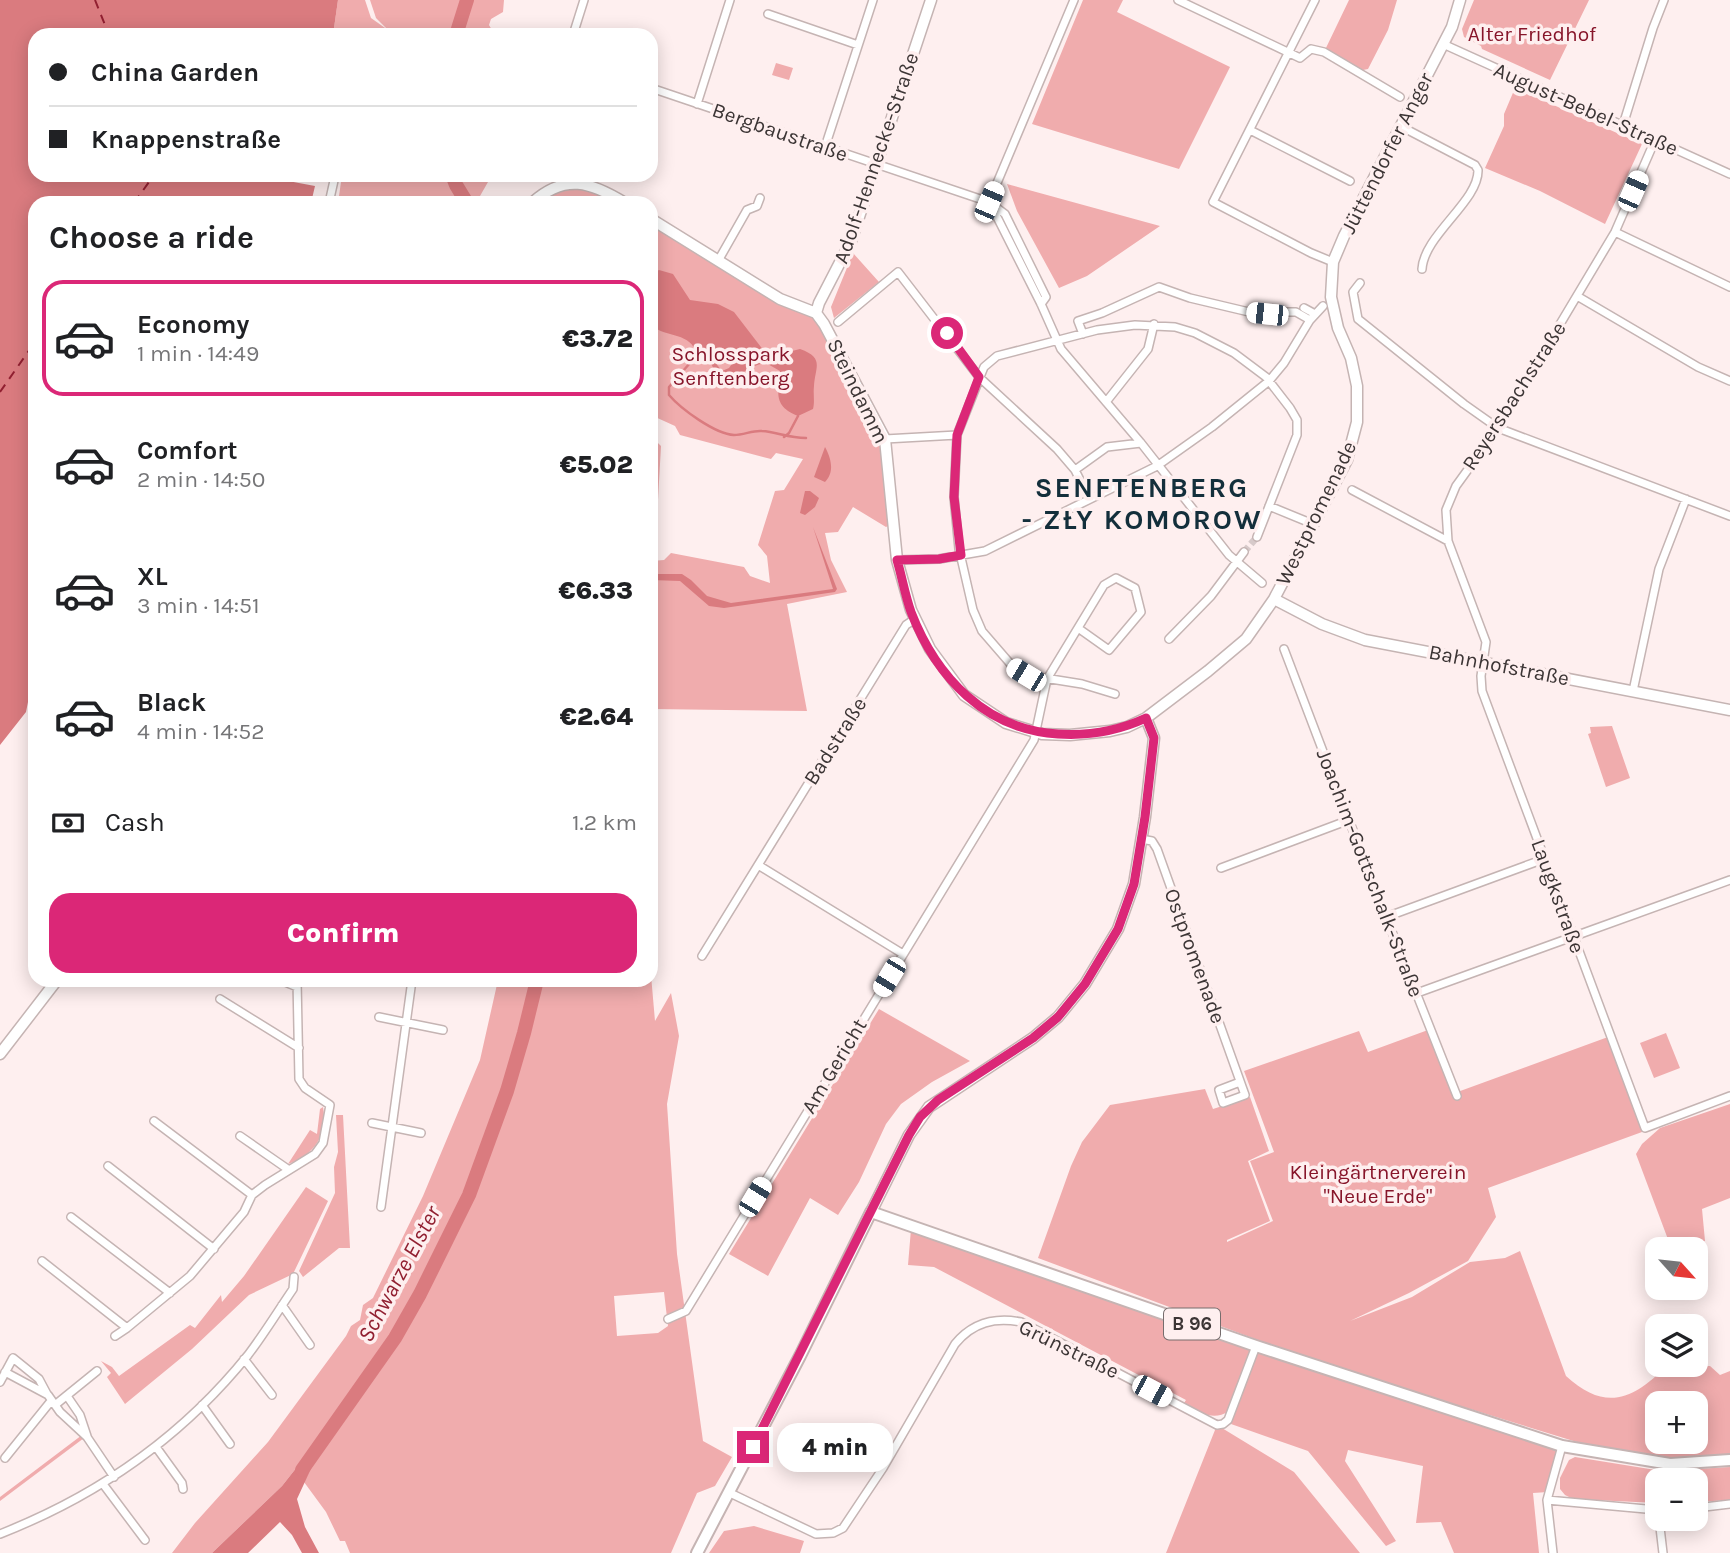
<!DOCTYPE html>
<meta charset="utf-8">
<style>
body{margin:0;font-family:Karla,sans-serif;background:#f2f2f2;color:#202124;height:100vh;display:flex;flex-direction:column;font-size:26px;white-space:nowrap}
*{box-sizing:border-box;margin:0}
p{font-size:23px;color:#757577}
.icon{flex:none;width:38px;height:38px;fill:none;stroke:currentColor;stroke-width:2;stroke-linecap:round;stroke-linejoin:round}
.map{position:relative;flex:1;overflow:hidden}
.sheet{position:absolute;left:28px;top:196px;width:630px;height:791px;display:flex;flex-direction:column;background:#fff;border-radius:21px;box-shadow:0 4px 18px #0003}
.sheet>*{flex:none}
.guide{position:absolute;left:28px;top:28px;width:630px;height:154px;border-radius:21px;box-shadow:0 4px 18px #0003;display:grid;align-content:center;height:154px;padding:0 21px;background:#fff}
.needle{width:46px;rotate:117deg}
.buttons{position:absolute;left:1645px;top:1237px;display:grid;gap:14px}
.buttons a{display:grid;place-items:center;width:63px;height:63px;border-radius:14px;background:#fff;box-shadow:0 4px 18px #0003;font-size:35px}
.end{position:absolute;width:32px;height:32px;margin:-16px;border:9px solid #db2777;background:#fff;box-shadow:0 0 0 4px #fff}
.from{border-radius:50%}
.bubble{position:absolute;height:49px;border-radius:21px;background:#fff;box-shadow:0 4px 18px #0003;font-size:23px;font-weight:800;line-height:49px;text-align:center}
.car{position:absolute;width:21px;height:42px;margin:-21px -10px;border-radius:9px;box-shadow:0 0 5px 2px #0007;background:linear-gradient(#fff 24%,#345 0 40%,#fff 0 76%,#345 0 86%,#fff 0)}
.guide b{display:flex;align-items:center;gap:24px;height:66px;font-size:26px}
.guide b+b{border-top:2px solid #e0e0e0}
.guide i{width:18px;height:18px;background:#202124}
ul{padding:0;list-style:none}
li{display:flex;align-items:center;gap:21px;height:116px;margin:0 14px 10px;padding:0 7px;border:4px solid transparent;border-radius:21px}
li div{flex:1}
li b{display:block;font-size:26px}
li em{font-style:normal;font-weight:800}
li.on{border-color:#db2777}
li>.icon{width:63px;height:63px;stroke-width:1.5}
h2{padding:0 21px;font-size:32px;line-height:84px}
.pay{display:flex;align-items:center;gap:18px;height:77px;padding:0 21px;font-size:26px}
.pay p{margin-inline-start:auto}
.action{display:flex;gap:14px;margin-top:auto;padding:14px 21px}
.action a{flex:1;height:80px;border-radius:21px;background:#db2777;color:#fff;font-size:28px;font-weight:800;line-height:80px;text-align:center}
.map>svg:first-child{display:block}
.green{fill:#f0acad;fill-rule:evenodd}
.water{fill:#da7b7f;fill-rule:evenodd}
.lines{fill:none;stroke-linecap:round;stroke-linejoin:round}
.stream{stroke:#da7b7f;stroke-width:2.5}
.river{stroke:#da7b7f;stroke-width:14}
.ferry{stroke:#912031;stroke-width:2;stroke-dasharray:9 7;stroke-linecap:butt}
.street-tunnel{stroke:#d7caca;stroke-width:7;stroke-dasharray:7 3.5;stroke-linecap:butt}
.street-casing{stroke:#c5b4b3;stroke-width:10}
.secondary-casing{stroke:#c5b4b3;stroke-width:13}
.primary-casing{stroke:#c5b4b3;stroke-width:14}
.street{stroke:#fff;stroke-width:7}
.secondary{stroke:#fff;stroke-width:10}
.primary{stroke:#fff;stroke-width:10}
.route{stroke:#db2777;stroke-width:9}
.labels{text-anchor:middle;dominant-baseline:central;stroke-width:7;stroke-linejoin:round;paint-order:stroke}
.shield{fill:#feefef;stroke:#766d6d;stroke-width:2}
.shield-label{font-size:19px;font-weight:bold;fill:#3c3535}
.park-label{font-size:21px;fill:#87152a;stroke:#feefef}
.street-label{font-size:21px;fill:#3c3535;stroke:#feefef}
.water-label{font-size:23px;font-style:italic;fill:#912031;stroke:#feefef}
.district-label{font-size:28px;font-weight:bold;letter-spacing:2px;fill:#132f3b;stroke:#feefef}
</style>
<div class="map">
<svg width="1730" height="1553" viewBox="0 0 1730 1553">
<rect width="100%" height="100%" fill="#feefef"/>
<path class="green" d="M338,0h27l6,18 17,12 -12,-12 -6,-18h134l-1,12 -12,7 -2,6 6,10h-162z
M1083,0h40l-6,12 113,55 -51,102 -147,-45z
M1349,0h48l-9,30 -20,39 -5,1 -38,-20z
M1474,0h115l-39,80 -68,-31 -1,-3 -17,-9 -2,-8z
M776,63l17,5 -4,12 -17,-5z
M1515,88l127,56 -37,80 -65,-33 -55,-23 19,-42v-12z
M342,175h150l-12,21 1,7h-143z
M1007,184l153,42 -73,50 -28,12 -42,-77z
M573,187l13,1 31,15h-81l16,-10z
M651,224l62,40 71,42 25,7 7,8 62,113 7,23 5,68 -4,2 -33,-20 -15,25 -13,1 6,27 16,32 -60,12 20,107 -156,-2v-148l13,-1 7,-7 73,14 6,9 20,7 -3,-27 -9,-11 17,-54 9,-1 19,-31 -27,-6 -5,6 -91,-24 -5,-9 -22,-10 3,25 5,5 -5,90 -5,3z
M853,253l26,29 -45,36 -3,-11z
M1612,726l18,52 -24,9 -18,-53 3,-1 -1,-6z
M651,975l4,46 16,-28 8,43 -12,68 10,150 26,187 29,16 -17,29 -18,7 -26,60h-321l-5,-12h-5l-14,-29 -22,-30 11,-22 -7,-7 -26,33 -70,67h-40l23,-30 73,-81 78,-106 5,-10 9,-6 3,-15 10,-7 50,-102 57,-136 18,-80h153zM664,1292l4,34 -10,7 -41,3 -3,-40z
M879,1009l91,52 -38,21 -31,22 -15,20 -27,58 -21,33 -28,-17 -42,78 -39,-22z
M1428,1030l24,64 156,-57 34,95 -154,56 8,29 -28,44 -59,32 -59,28 62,-24 58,-35 35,-4 15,-7 46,125c39,36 68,24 101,-11l43,1 10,9 10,-4v84l-62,6 -75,-14 -279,-86 -276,-103 33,-92 11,-24 28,-37 95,-16 8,20 37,-12 19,54 -21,10 22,60 -43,19v2l46,-21 -23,-60 24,-9 -30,-81 115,-40 9,21zM1657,1404h39v38h-39z
M1666,1033l14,35 -26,10 -14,-35z
M1730,1104v94l-28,11 3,32 -15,6 -21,-5 -33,-88 6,-10 18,-16z
M323,1107c5,27 -8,48 -35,57l22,-34 7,4 3,-25z
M336,1115h7l7,133h-11l-36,29 -4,-6 36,-78 -1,-26 4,-15z
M306,1187l22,14 -35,73 -44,21 -57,54 -67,55 -18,-27 4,-4 -10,-12 11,6 7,9 71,-51 5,3 26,-33 1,7 22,-26z
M911,1229l342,119 -24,63c-17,11 -28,1 -45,-8l2,-3 -252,-133 -26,-2z
M1258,1350l300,99 -10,43 -15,1 6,60h-85l-13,-31 -25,1 7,-57 -75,-16 -3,11 51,80 -10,5 -78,-95 -77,-27z
M1217,1425l77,47 66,81h-194z
M82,1435l2,3 -84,63v-4z
M1575,1457l87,14 68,-4v33l-34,2v-22h-39v23l-84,-4 -8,-4 -5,-6v-11l9,-18z
M754,1526l50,15 -4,12h-91l15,-22z"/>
<path class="water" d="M0,0h338l-5,35h-298v140h237v3l43,8 -4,17h-276v495l-7,4 -2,10 -26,33z
M659,270l14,4 17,26 28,4 16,8 33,43 15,9 10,-13 8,-2c25,9 15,18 14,37 -1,9 1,15 -1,23l-15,7c-25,-10 -20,-23 -18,-45l-14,-8c-16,1 -26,15 -41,16l-9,-5 -7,-15 -12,-4c-6,-24 -30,-16 -46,-30v-39l4,-8 -2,-5zM726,351h7l4,6 -8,11 -7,3 -8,-10z
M825,447c6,11 10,25 0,35l-11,-5z
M805,491h5l9,7 -4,9 -10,8 -5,-2z
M813,527l24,62 -2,3 -111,16 -15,-2 -29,-25 -29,-1v-6h31l9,6 16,16 24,7 102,-14z
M308,1453l7,7 -18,39 8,28 14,26h-17l-10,-18 -12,-13 -32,31h-36l70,-67z"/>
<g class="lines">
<path class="stream" d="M651,268l4,3
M697,355l-28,32v8c12,14 46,39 65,40 10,0 19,-5 28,-4 15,1 26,7 44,7
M784,437l5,-4 9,-17"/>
<path class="river" d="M456,35l11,-35
M452,175l4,10 11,18
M302,1470l93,-132 25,-44 49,-99 38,-104 17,-58 13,-53"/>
<path class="ferry" d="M95,0l14,35
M134,203l20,-28
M0,392l35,-50"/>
<path class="street-tunnel" d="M1081,482l6,10
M1244,552l13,-15"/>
<g class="street-casing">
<path id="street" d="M1178,0l122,58 11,-9 13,3 76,45
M1315,0l-102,202 98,51 22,9
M768,14l90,31
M573,35l11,-35
M1443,44l287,130
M651,88l338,114 16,12 41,83 -5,7
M697,104l33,-104
M1623,125l30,-97 11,-28
M1402,127l73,38 3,5c1,31 -54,65 -56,99
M1250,130l100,51
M1655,140l-40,92 -117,196 -42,58 -10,24 2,31 38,101 -5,34 1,15 163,437 85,-32
M825,147l48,-147
M989,202l85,-202
M329,203l6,-27
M991,205l50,99 20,45 80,94 88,112 33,28
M1615,232l115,55
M718,261l29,-51 10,-4 3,-8
M1360,283l-7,9 5,27 106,85 34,24 232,88
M1577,296l121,71 32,14
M1304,308l11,6
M838,322l60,-50 81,105 78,72 18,21 6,12
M1083,334l-5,-13 24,-8 57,-26 31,11 59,14h47l14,8
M1106,402l42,-53 6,-25
M885,439l72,-4
M1075,470l32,-23 34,-4
M1352,490l96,51
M1269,506l44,18
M897,560l42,-1 46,-8 172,-85 55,-39 57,-46 15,-18 26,-43 13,-14
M1169,639l42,-43 33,-44
M1284,649l97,255 76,192
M1633,691l26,-122 27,-70
M1115,694l-33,-10 -56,-9 -12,-7 -32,-37 -9,-21 -14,-61 -5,-52 3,-62 27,-68 13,-11 100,-26 38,-5 40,2 20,6 39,20 32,24 24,31 7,12v15l-40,102
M1141,839l11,2 5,8 88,246 -22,8 -4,-13 21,-8
M758,865l145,89
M1221,868l128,-48
M1386,917l158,-58
M702,956l204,-331 9,-6
M280,980l17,7
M1417,993l313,-113
M220,999l79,49
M379,1017l64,13
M154,1121l98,74
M372,1123l49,10
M240,1136l49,34
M108,1166l106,83
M381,1207l31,-227
M71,1217l99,76
M42,1261l85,67 63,-52 54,-64 8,-17 13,-10 50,-31 8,-11 7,-38 -25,-17 -6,-9 -2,-99
M282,1305l28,40
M668,1319l18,-8 348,-571 13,-61 57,-94 12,-7 19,10 6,24 -32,38 -31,-22
M115,1336l12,-8
M244,1359l28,36
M5,1372l43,23 12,17 27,25 27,40
M0,1382l13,-24 26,21 8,15
M67,1396l13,19 7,21
M55,1405l42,-34
M202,1405l28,39
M156,1447l26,36 1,6
M5,1458l46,-57
M103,1484l42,56
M730,1493l86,41 17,-1 10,-5 40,-60 72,-124c18,-22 40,-27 66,-22l196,103 6,-1 5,-4 28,-74
M1547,1500l110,10
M1696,1508l34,-4
M1659,1519l4,34
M0,1534c97,-38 182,-97 248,-179 16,-21 30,-44 45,-66l1,-12
M1553,1553l-6,-53 15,-54"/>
</g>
<g class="secondary-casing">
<path id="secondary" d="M532,203c33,-30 59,-21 93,0
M651,219l129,80 36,14 8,11 61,115 12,121 14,50 19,39 34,46 42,28 36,11 28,1 40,-4 17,-4 19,-9 62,-47 38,-32 28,-40 73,-139 10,-38v-36l-6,-28 -13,-30 -7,-31 2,-35 11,-26 108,-209 8,-27
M816,313l3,-10 32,-62 80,-241
M1274,599l48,25 43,16 365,70
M0,1054l57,-74
M871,1212l38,-77 20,-28 104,-69 25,-21 27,-33 33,-55 16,-45 11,-67 9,-79 -8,-20"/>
</g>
<g class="primary-casing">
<path id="primary" d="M697,1553l103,-197 71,-144 385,134 306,100 108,18 60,-4"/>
</g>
<use href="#street" class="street"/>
<use href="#secondary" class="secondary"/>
<use href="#primary" class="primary"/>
</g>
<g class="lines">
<path class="route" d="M753,1447l156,-312 11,-18 18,-17 95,-62 25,-21 27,-33 33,-55 16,-45 11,-67 9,-79 -8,-20c-28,13 -57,18 -88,16 -72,-4 -122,-57 -147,-122 -6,-17 -9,-35 -14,-52l42,-1 22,-4 -7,-58 3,-62 22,-58 -32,-44"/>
</g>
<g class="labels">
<rect class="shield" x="1164" y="1308.5" width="56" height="31" rx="5"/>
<g class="shield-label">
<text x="1192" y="1324">B 96</text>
</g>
<g class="park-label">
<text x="1532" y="34">Alter Friedhof</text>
<text x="731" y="354">Schlosspark<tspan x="731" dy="24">Senftenberg</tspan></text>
<text x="1378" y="1172">Kleingärtnerverein<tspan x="1378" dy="24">"Neue Erde"</tspan></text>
</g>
<g class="street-label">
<text transform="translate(1586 109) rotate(24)">August-Bebel-Straße</text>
<text transform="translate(780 132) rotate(19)">Bergbaustraße</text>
<text transform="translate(1387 153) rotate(-63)">Jüttendorfer Anger</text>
<text transform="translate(876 158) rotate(-71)">Adolf-Hennecke-Straße</text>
<text transform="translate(858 391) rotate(64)">Steindamm</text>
<text transform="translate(1514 396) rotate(-57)">Reyersbachstraße</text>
<text transform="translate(1316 513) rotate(-64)">Westpromenade</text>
<text transform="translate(1499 665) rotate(11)">Bahnhofstraße</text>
<text transform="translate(835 741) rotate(-58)">Badstraße</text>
<text transform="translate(1370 873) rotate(69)">Joachim-Gottschalk-Straße</text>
<text transform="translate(1558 896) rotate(70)">Laugkstraße</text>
<text transform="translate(1195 956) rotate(70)">Ostpromenade</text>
<text transform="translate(834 1066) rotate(-59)">Am Gericht</text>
<text transform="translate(1069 1349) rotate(26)">Grünstraße</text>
</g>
<g class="water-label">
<text transform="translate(399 1274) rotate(-62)">Schwarze Elster</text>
</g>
<g class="district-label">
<text x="1142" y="487">SENFTENBERG<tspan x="1142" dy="32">- ZŁY KOMOROW</tspan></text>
</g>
</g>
</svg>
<div class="buttons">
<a><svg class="needle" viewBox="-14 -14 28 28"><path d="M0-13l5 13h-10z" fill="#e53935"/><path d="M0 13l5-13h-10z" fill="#757577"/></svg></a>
<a><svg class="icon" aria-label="layers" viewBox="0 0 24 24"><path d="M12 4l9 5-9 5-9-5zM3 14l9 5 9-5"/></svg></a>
<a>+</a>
<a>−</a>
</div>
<i class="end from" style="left:947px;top:333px"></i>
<i class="end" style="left:753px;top:1447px"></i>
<div class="bubble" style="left:777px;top:1423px;width:116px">4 min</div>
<i class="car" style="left:1633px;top:191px;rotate:24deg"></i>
<i class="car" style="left:989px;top:202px;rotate:23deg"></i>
<i class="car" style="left:1267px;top:314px;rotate:276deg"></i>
<i class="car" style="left:1026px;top:675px;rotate:301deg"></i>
<i class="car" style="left:889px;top:977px;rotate:211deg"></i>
<i class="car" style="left:755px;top:1197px;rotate:31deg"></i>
<i class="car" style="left:1152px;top:1391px;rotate:118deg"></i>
<div class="guide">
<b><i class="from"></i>China Garden</b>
<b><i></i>Knappenstraße</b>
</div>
<section class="sheet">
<h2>Choose a ride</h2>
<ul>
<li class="on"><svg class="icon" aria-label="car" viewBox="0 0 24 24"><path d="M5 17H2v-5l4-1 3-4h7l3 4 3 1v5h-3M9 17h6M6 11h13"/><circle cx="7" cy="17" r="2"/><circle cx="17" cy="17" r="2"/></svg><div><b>Economy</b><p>1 min · 14:49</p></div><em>€3.72</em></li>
<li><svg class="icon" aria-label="car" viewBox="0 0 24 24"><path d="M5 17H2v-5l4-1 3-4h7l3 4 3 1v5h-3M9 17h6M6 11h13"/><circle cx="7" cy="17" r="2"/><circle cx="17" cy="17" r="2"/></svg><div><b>Comfort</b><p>2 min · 14:50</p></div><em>€5.02</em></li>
<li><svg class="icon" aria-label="car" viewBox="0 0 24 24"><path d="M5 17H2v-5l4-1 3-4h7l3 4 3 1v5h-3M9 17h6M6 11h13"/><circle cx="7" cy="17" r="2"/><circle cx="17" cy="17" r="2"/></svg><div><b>XL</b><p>3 min · 14:51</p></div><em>€6.33</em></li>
<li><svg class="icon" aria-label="car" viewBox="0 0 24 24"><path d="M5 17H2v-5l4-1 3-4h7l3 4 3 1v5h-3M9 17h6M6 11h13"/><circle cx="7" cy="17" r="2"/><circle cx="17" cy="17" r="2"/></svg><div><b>Black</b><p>4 min · 14:52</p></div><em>€2.64</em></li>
</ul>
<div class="pay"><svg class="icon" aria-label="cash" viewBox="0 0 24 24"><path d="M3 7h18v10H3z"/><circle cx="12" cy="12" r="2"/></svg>Cash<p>1.2 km</p></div>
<div class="action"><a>Confirm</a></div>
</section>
</div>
